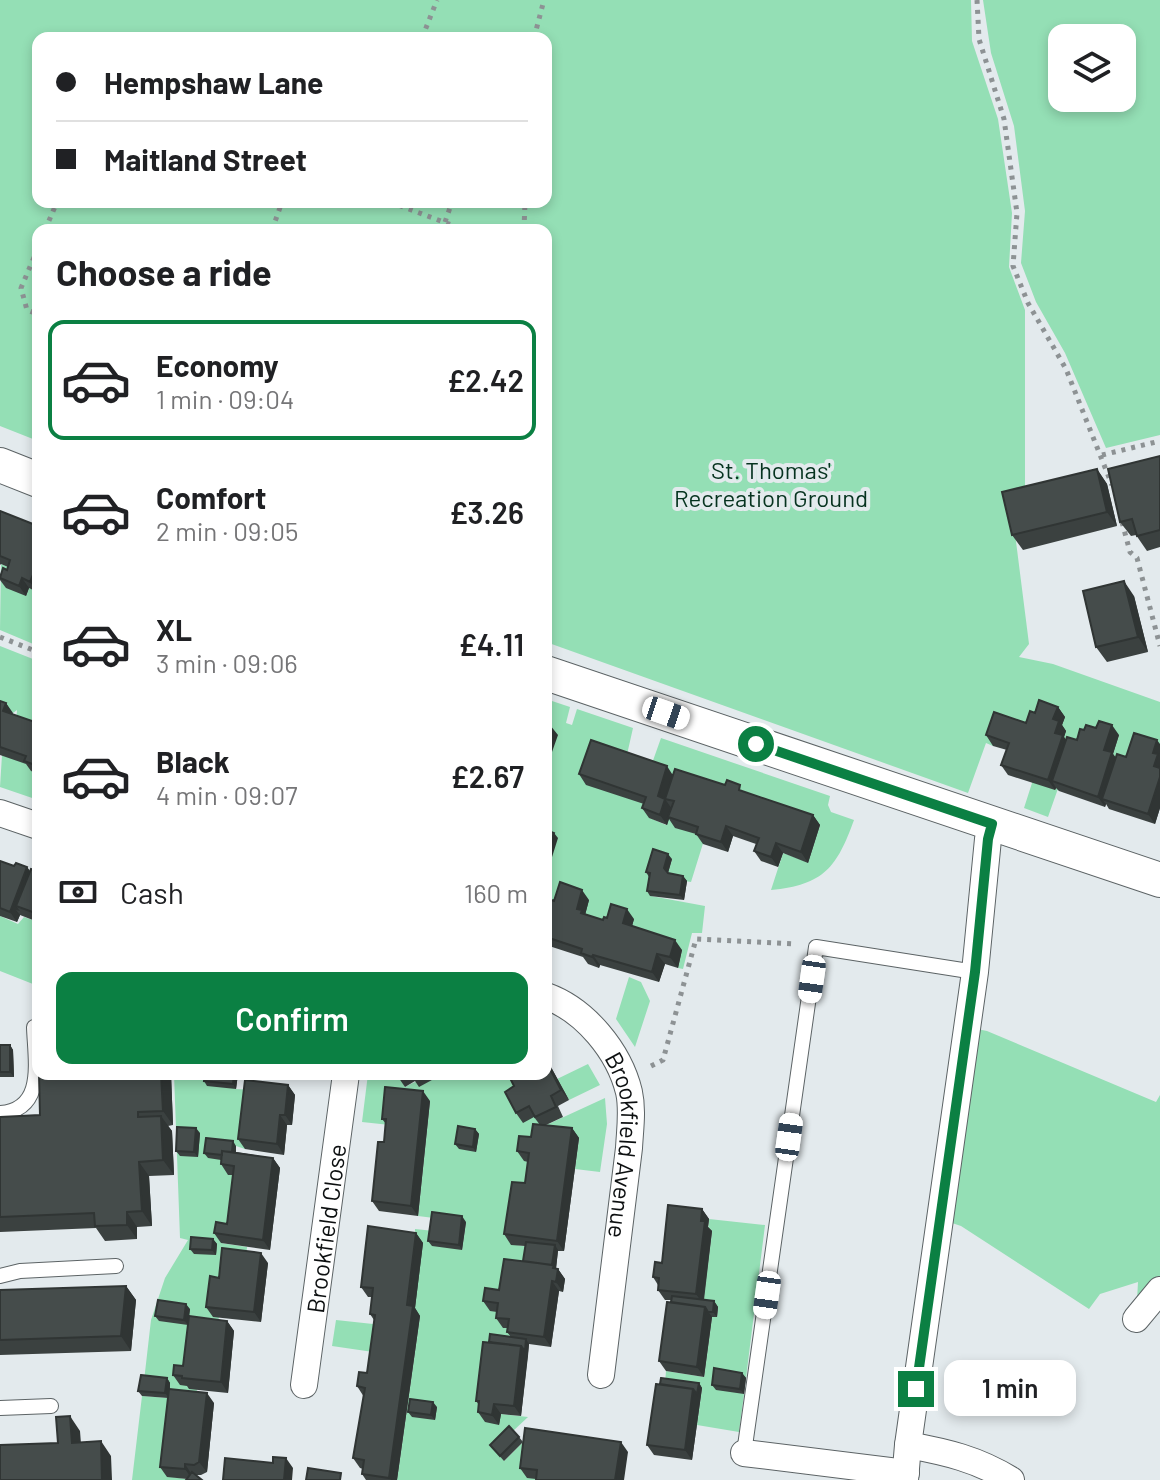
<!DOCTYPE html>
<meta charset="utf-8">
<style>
body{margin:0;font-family:Barlow,sans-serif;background:#f6f6f6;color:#202124;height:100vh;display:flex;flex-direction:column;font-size:30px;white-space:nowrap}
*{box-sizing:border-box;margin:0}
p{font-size:26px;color:#757577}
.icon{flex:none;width:44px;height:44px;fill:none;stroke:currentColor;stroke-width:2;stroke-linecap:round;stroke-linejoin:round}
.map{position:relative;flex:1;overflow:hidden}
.panel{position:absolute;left:32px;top:224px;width:520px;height:856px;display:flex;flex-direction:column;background:#fff;border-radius:16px;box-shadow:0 4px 12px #0003}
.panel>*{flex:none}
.top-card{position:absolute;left:32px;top:32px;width:520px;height:176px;border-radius:16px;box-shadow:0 4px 12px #0003;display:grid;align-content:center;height:176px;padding:0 24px;background:#fff}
.buttons{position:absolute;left:1048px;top:24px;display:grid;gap:16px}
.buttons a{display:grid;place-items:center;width:88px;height:88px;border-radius:16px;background:#fff;box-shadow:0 4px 12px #0003;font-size:40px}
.end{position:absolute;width:36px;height:36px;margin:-18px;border:10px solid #0b8043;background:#fff;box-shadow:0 0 0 4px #fff}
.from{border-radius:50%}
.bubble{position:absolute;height:56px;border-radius:16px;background:#fff;box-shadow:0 4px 12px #0003;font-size:26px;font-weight:600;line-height:56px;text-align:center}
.car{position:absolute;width:24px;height:48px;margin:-24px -12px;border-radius:10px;box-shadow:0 0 6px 2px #0007;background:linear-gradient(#fff 24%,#345 0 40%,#fff 0 76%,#345 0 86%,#fff 0)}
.top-card b{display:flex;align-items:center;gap:28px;height:76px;font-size:30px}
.top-card b+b{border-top:2px solid #e0e0e0}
.top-card i{width:20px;height:20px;background:#202124}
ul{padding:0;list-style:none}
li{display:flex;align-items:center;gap:24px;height:120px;margin:0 16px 12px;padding:0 8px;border:4px solid transparent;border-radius:16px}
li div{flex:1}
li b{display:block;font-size:30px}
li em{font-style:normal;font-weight:600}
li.on{border-color:#0b8043}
li>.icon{width:72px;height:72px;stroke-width:1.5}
h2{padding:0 24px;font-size:36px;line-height:96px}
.pay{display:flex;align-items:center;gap:20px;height:88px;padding:0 24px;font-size:30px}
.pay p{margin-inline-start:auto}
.primary-button{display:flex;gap:16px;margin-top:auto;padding:16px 24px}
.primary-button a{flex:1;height:92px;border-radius:16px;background:#0b8043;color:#fff;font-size:32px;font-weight:600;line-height:92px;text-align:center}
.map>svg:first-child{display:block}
.green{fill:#94dfb5;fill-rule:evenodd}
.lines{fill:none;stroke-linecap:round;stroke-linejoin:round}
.service-casing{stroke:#5c6365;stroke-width:16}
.minor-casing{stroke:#5c6365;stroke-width:28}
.tertiary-casing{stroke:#5c6365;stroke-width:36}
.path{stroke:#8d9294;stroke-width:5;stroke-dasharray:4 6;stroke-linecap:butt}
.service{stroke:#fff;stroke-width:14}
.minor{stroke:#fff;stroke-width:26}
.tertiary{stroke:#fff;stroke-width:34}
.wall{fill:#3b4140}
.shaded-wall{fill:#303534}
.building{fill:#454c4b;stroke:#303534;stroke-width:2}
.route{stroke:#0b8043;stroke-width:10}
.labels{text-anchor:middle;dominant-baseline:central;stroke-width:8;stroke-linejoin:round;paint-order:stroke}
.park-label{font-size:24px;fill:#06331f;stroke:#e3eaed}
.street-label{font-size:24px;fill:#0c0f10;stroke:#e3eaed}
</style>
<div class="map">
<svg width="1160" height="1480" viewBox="0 0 1160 1480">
<rect width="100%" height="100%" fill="#e3eaed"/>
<path class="green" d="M0,0h971l1,41 26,78 14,94 -3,54 16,43v188l-14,4 18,142 -10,13 34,7 107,38v47l-27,18 -22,-7 8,-25 -46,11 -25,71 -24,-9 8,-25 1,-50 -32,-10 -8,23 -7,-3 -18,50 -422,-151v-412h-508v211l-38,-15zM38,38h508v164h-508z
M983,0h177v435l-54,13 -41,-95 -29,-51 -15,-39 4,-52 -11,-85 -23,-73zM1122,38v60h-60v-60z
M1,564l16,6 9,26 3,-8 9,2v56l-38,-16z
M0,646l38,15v69l-22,-7 1,-13 -4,3 -13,-5z
M546,699l24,8 -4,16 6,2 5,-16 56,19 -7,31 27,49 -3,10 16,7 6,-16 -22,-40 11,-31 169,58 -2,9 3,7 23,8c-17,47 -30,65 -83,70l12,-37 25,9 12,-37 -115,12 -14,45 -19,-3 -4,-6 4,-14 -21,37 54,10 -3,27h-10l-9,36 -5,-1 4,-18 -136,-44z
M2,755c34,12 36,7 36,45l-38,-13z
M0,916l18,8 6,-7 14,5v64l-38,-15z
M629,977l12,5 9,19 -15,46 -19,-28z
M967,1027l20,4 169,71 4,-7v195l-24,29 2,-37 -38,12 -11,15 -128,-83 -21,-7z
M588,1064l12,21 -31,15 -12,-21z
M174,1074h35l27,15 16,1 -7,59 -9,-3 -28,11 22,4 12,15 -21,67 26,4 -1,13 -33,56 6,1 -2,12 -28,57 8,3 -1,12 -29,75 25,4h-60l10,-84 26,2 -24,-17 7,-61 14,-42 23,-38 -8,-2z
M368,1074h30l7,13c32,-18 70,-13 105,-13l32,53 63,-29 2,26 -7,48 -25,-3 4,-31 -43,25 -25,81 18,3 -24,66 11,16 -15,85 27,3 -16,15 -8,29 19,-19 10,-4 9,42h-145l23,-164 -6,-1 1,-86 19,2 28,19 4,-28 -48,-6 12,-115 -40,24 -28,-3z
M709,1219l56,6 -19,153 -28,-4 26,20 -5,38 -42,-7 5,-37 -37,-5 1,-12 38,6 8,-60h5l1,-10 -15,-3 9,-72 -4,-1z
M336,1320l37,4v28l-41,-6z"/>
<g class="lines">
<g class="service-casing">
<path id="service" d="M0,1113c46,-3 35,-53 34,-86
M0,1276l20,-5 96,-5
M0,1408l51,-2
M744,1453l72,-506 159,25"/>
</g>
<g class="minor-casing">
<g id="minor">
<path d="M0,813l38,13"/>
<path id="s1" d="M546,996c39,14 73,55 83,96 4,18 1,37 0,56l-28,227"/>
<path d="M1136,1319l24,-29"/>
<path id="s2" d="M304,1385l42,-311"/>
<path d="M908,1445c38,7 69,14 103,35"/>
<path d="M744,1453l162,20"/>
<path d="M905,1480l3,-35 67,-473 13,-133 4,-15"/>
</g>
</g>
<g class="tertiary-casing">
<path id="tertiary" d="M0,465l38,15
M546,673l614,207"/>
</g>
<path class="path" d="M977,0l2,39 25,80 13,94 -4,53 15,37 38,66 46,116
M153,38h1
M422,38l15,-38
M534,38l10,-38
M390,202l75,28
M445,222l7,-20
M45,230l12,-28
M272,230l10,-28
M524,230l1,-28
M38,248l-17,40 6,22 11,4
M1102,455l58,-14
M1122,522l8,30 7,6 23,88
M0,637l38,15
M651,1066l12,-6 33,-121 100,5"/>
<use href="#service" class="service"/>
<use href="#minor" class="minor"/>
<use href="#tertiary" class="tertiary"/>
</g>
<path class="wall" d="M1160,456v91l-13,4 -11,-16 -5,1 -11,-14z
M1097,469l10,15 10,42 -94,24 -11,-15z
M0,511l38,15 -1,66 -8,-4 -3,8 -20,-8 -6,-8v-6l7,-4 1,-3 -7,-3 -1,1z
M1134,596l14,56 -41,10 -11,-15z
M0,701l6,2 6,11 26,9v51l-7,-3 -5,-7 -26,-9z
M1058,707l7,10 -3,8 4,6 -2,6 2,3h11l42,-5 -6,19 3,4 10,-1 34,-13v64l-5,16 -46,-15 -3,-5 -1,3 -46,-16 -3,-3 -1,2 -47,-15 -7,-10 6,-15 -14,-4 -7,-11 40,-12 9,-10z
M579,774h94l72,18 68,23 7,10 -12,38 -25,-10 -5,14 -17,-6 -7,-10 2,-7 -23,-8 -5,16 -25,-8 -7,-10 -21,-6 -6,-9 -2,6 -18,-7 -7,-10 2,-4 -58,-19z
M672,859l-4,14 15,3 4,5 -3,19 -34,-4 -3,-5 2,-14 -3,-5z
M0,861l14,5 13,1 3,4h8v51l-18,-7 -3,7 -17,-6z
M546,898l8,3 35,-1 -4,15 18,5 4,-2 27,1 -2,7 50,24 -4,18 -13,-4 -6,18 -59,-17 -1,3 -11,-4 -5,-7 -37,-12z
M0,1045h10l3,5 1,27h-14z
M546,1058l23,42 -11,6 5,11 -17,8 26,3 7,10 -15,113h-6l-2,17 2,1 7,10 -2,13 -4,-1 -8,56 -22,-3 -8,72 -20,-2 -2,11 -14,-3 -7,-10 1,-7 -3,-4 13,-59 22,-5 -4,-5 1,-4h-5l-7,-10 1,-6 -7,-1 -7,-10 16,-11 24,-29 2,-15 -14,-1 -7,-11 21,-51 3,-21 -4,-1 -7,-10 14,-14 9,-12 -6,-8 -11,6 -7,-10 30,-39z
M171,1074l2,51 -5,1 4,5 2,44 -25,1 3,50 -15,1v12l-32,2 -9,-13 -96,4v-115l40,-2z
M205,1074h33l-2,15 -29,-3 -3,-5z
M396,1074h47l-24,13 -4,-6 -10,6z
M288,1085l7,10 -3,30h-5l-3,30 -39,-6 -7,-10z
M430,1101l-12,115 -39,-5 -7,-10 12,-59 2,-18 -4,-5z
M475,1129l4,5 -3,18 -17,-3 -4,-5z
M200,1133l-2,24 -18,-1 -4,-5z
M236,1146v6l37,6 7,10 -10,82 -49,-7 -7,-10 13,-9 6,-49h-5l-7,-11v-4l-13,-2 -4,-5z
M702,1209l7,10 -1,8 4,4 -8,69 10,1 4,6 -1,10h-5l-8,60 -38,-6 -7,-10 12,-61h-6l-7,-10v-5l-5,-8z
M466,1222l-4,28 -30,-4 -4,-5z
M416,1233l7,10 -8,65 5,8 -23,164h-31l-4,-6 1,-5 -3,-1 -7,-10 11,-61 -7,-11 10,-13 7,-53 -4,-6 2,-17h-4l-7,-10z
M213,1239l4,5 -1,11 -22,-1 -4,-5z
M268,1263l-7,59 -48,-5 -7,-10 13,-29z
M126,1286l10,14 -5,51 -131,4v-65z
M190,1309l-1,7 38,5 7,10 -6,62 -39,-4 -2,-3 -7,-1 -7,-10 10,-9 5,-41 -29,-4 -4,-5z
M742,1373l4,5 -2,16 -28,-4 -4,-5z
M167,1378l3,5v6l44,14 -7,69 -6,3h-5l-9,4 -20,-2 -7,-10 8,-69 -26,-2 -4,-5z
M699,1383l3,5 -10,72 -38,-5 -7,-10 13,-61z
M437,1407l-2,13 -23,-3 -4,-5z
M519,1437l4,5 -19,19 -14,-16z
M628,1452l-92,27 -9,-1 -7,-10z"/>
<path class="shaded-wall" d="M1097,469l10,15 10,42 -10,-14z
M35,570l3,5 -1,17 -7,-10z
M22,578l7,10 -3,8 -7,-10z
M1124,581l10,15 14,56 -10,-15z
M6,703l7,10 -3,8 -7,-10z
M1058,707l7,10 -3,8 4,6 -2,6 6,9 -18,35 4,7 -1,2 -7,-10 7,-47 -2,-14z
M550,725l8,10 -12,34v-31z
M1112,725l7,10 -6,19 6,8 -17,37 4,5 -1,3 -7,-10 6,-47z
M1157,740l3,4v31l-6,-9 -1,-13z
M667,766l7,11 -9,22 7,10 -5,16 -7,-10 -2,-19z
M1160,777v31l-5,16 -7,-10z
M813,815l7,10 -12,38 -7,-11z
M726,826l7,10 -5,16 -7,-10z
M554,833l4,5 -11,35 -1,-14z
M776,843l7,10 -5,14 -7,-10z
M668,854l4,5 -4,14 -4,-5z
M27,867l7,11 -18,28 8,10 -4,-5 -4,-1 4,5 -3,7 -7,-10z
M683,876l4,5 -3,19 -4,-5z
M582,890l7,10 -4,15 4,5 -12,-11z
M627,909l7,10 -4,14 -7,-10z
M675,940l7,10 -4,18 -8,-11z
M657,954l8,10 -6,18 -7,-10z
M593,955l7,10 -1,3 -7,-11z
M10,1045l3,5 1,27 -4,-5z
M546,1058l23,42 -8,-10 -15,-29z
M161,1074h10l2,51 -10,-14z
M234,1074h4l-2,15 -3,-5z
M288,1085l7,10 -3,30 -7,-10z
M423,1091l7,10 -12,115 -7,-10z
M280,1115l7,10 -3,30 -7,-11z
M161,1116l11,15 2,44 -11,-15z
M196,1128l4,5 -2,24 -4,-5z
M572,1128l7,10 -15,113 -7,-10z
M475,1129l4,5 -3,18 -3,-5z
M233,1141l3,5 -1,15 -4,-5z
M273,1158l7,10 -10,82 -7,-10z
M139,1162l10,14 3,50 -10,-15z
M702,1209l7,10 -1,8 4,4 -9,73 -7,-10z
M127,1212l10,15v12l-10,-14z
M462,1216l4,6 -4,28 -3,-5z
M416,1233l7,10 -8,65 5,8 -23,164h-6l-2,-2z
M213,1239l4,5 -1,11 -4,-5z
M555,1245l3,5 -2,19h2l7,10 -2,13 -7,-10 -4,-13z
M261,1253l7,10 -7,59 -7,-10z
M552,1281l7,10 -8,56 -7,-10z
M126,1286l10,14 -5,51 -10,-15z
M714,1301l4,6 -1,10 -4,-5z
M186,1304l4,5 -2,16 -4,-5z
M705,1307l7,10 -8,60 -7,-10z
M227,1321l7,10 -6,62 -7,-11z
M526,1339l3,5 -1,12 -3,-5z
M521,1346l7,10 -7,60 -7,-10z
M742,1373l4,5 -2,16 -4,-5z
M167,1378l3,5 -1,15 -4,-5z
M699,1383l3,5 -10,72 -7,-10 8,-61z
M207,1393l7,10 -7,69 -8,-10z
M433,1402l4,5 -2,13 -4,-5z
M494,1404l7,10 -2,11 -7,-10z
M70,1416l10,15 2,26 -10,-14z
M101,1441l10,15 1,24h-10z
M621,1442l7,10 -4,28h-9z
M286,1458l7,10 -1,12h-8z
M185,1464l7,11v4l-7,-10z"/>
<path class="building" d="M1160,456v74l-23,6 -5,-17 -12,3 -12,-53z
M1097,469l10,43 -95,23 -10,-43z
M0,511l38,15v46l-3,-2 -5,12 -8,-4 -3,8 -19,-8 3,-10 4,2 3,-10 -10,-4z
M1124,581l14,56 -42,10 -13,-56z
M1039,700l19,7 -5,12 6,2 -4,12 8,2 -15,45 -47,-15 8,-22 -23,-8 8,-23 32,11 4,-12 5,2z
M0,701l6,2 -3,8 35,12 -2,4 2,1v38l-14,-5 2,-5 -26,-9z
M1099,721l13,4 -8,25 8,2 -14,45 -46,-16 15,-44 10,3 3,-11 4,1 2,-5 10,3z
M546,724l4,1 -4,13z
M1134,733l23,7 -4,13 5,1 -4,12 6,2v9l-12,37 -46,-15 15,-45 9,3z
M591,740l76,26 -9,30 7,3 -5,16 -18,-7 4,-11 -67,-23z
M675,769l50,16 2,-5 13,5 -1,5 74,25 -12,37 -25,-9 -5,14 -17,-6 5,-13 -33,-12 -5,16 -25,-8 2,-7 -30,-10 6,-16 -9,-2z
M546,830l8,3 -8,26z
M653,849l15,5 -4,14 4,5 15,3 -3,19 -33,-4 3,-18 -4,-1z
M0,861l14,5 2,-3 11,4 -17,45 -10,-4z
M31,869l7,2v43l-22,-8z
M560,882l22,8 -5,19 5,1 -1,3 22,7 1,-3 3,1 4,-14 16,5 -4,14 52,17 -5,17 -13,-3 -5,18 -59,-17 -1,2 -11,-4 1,-4 -36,-12v-39l8,3z
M0,1045h10v27h-10z
M546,1061l15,29 -10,6 5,11 -21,10 -6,-11 -13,7 -11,-21 9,-6 -6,-12h38z
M39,1074h122l2,37 -25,1v5l23,-1 2,44 -24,2 3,49 -15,1v13l-32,1 -1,-13 -94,4v-100l40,-2z
M205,1074h29l-1,10 -29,-3z
M245,1080l43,5 -3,30h-5l-3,29 -39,-5z
M385,1087l38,4 -12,115 -39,-5 6,-59h6l2,-23h-4z
M533,1124l39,4 -15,113 -53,-7 8,-52 13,1 4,-30 -12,-2 2,-15 12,1z
M458,1126l17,3 -2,18 -18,-3z
M177,1127l19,1 -2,24 -18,-1z
M206,1138l27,3 -1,11 -10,-1v4l-18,-2z
M222,1151l51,7 -10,82 -49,-7 2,-11 11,2 7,-58 -13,-2z
M668,1205l34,4 -1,12h4l-9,73 -38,-4 1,-12 -6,-1 2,-15 7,1z
M432,1212l30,4 -3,29 -31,-4z
M368,1226l48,7 -9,72 6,1 -24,172 -27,-4 2,-14 -11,-2 12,-70 -8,-2 2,-14 8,1 8,-58 -5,-1 3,-26 -12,-1z
M191,1237l22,2 -1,11 -22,-1z
M526,1242l29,3 -3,20 -29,-4z
M222,1248l39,5 -7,59 -48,-5 4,-31 9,2z
M504,1259l50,6 -1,3 5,1 -2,13 -4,-1 -8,56 -37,-5 2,-13 -13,-1 2,-15 -15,-2 2,-13 14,2z
M126,1286l-5,50 -121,4v-50z
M672,1296l42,5 -1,11h-5l-3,-5 -34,-5z
M158,1300l28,4 -2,16 -29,-4z
M667,1302l38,5 -8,60 -38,-6z
M189,1316l38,5 -6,61 -39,-4v-2l-9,-1 1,-10 9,1z
M490,1334l36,5 -1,12 -4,-5 -32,-4z
M483,1342l38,4 -7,60 -20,-2 -2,11 -14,-3 1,-11h-3z
M714,1368l28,5 -2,16 -28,-4z
M141,1375l26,3 -2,15 -27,-2z
M661,1378l38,5 -2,11 -4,-5 -33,-5z
M656,1384l37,5 -8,61 -38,-5z
M169,1389l38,4 -8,69 -5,3 -9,-1v5l-25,-2z
M410,1399l23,3 -2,13 -23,-3z
M70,1416l2,27 29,-2 1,39h-102v-35l58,-2 -2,-26z
M509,1426l10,11 -19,19 -10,-11z
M525,1428l96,14 -6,38h-79l1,-10 -17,-2z
M273,1457l13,1 -2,22h-61l2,-22 48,5z
M308,1468l33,5 -1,7h-34z
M192,1472l10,8h-16z"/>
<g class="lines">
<path class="route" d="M756,744l236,80 -4,15 -13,133 -59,417"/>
</g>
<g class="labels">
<g class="park-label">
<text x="771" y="469">St. Thomas'<tspan x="771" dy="28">Recreation Ground</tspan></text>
</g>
<g class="street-label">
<text stroke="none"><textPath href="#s1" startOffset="184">Brookfield Avenue</textPath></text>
<text stroke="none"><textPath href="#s2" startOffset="158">Brookfield Close</textPath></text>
</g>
</g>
</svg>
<div class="buttons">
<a><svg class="icon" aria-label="layers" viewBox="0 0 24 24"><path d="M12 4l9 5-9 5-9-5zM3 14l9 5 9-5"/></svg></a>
</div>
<i class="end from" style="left:756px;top:744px"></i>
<i class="end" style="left:916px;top:1389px"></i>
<div class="bubble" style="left:944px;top:1360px;width:132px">1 min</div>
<i class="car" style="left:666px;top:713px;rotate:109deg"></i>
<i class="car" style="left:812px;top:979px;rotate:188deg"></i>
<i class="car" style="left:789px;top:1137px;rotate:8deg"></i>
<i class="car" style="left:767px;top:1295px;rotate:188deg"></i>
<div class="top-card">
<b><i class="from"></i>Hempshaw Lane</b>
<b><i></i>Maitland Street</b>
</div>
<section class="panel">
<h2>Choose a ride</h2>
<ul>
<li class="on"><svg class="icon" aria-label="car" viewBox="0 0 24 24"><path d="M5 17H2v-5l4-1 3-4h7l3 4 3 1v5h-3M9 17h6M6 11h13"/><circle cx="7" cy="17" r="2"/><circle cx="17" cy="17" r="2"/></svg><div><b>Economy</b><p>1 min · 09:04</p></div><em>£2.42</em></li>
<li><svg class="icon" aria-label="car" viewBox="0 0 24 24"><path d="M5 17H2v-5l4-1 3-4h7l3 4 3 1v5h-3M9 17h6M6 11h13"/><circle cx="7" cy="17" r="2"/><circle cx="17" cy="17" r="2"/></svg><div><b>Comfort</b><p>2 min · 09:05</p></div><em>£3.26</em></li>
<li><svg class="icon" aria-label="car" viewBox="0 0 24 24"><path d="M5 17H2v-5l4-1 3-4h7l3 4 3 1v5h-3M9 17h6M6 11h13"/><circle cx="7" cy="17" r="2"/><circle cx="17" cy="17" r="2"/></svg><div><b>XL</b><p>3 min · 09:06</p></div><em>£4.11</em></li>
<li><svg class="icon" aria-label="car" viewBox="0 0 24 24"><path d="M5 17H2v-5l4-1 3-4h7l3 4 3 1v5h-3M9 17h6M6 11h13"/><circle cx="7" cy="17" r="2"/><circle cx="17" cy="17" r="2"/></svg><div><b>Black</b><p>4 min · 09:07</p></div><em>£2.67</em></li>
</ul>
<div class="pay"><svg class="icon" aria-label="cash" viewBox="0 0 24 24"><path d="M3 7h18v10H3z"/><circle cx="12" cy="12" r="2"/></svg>Cash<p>160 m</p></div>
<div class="primary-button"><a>Confirm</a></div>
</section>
</div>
